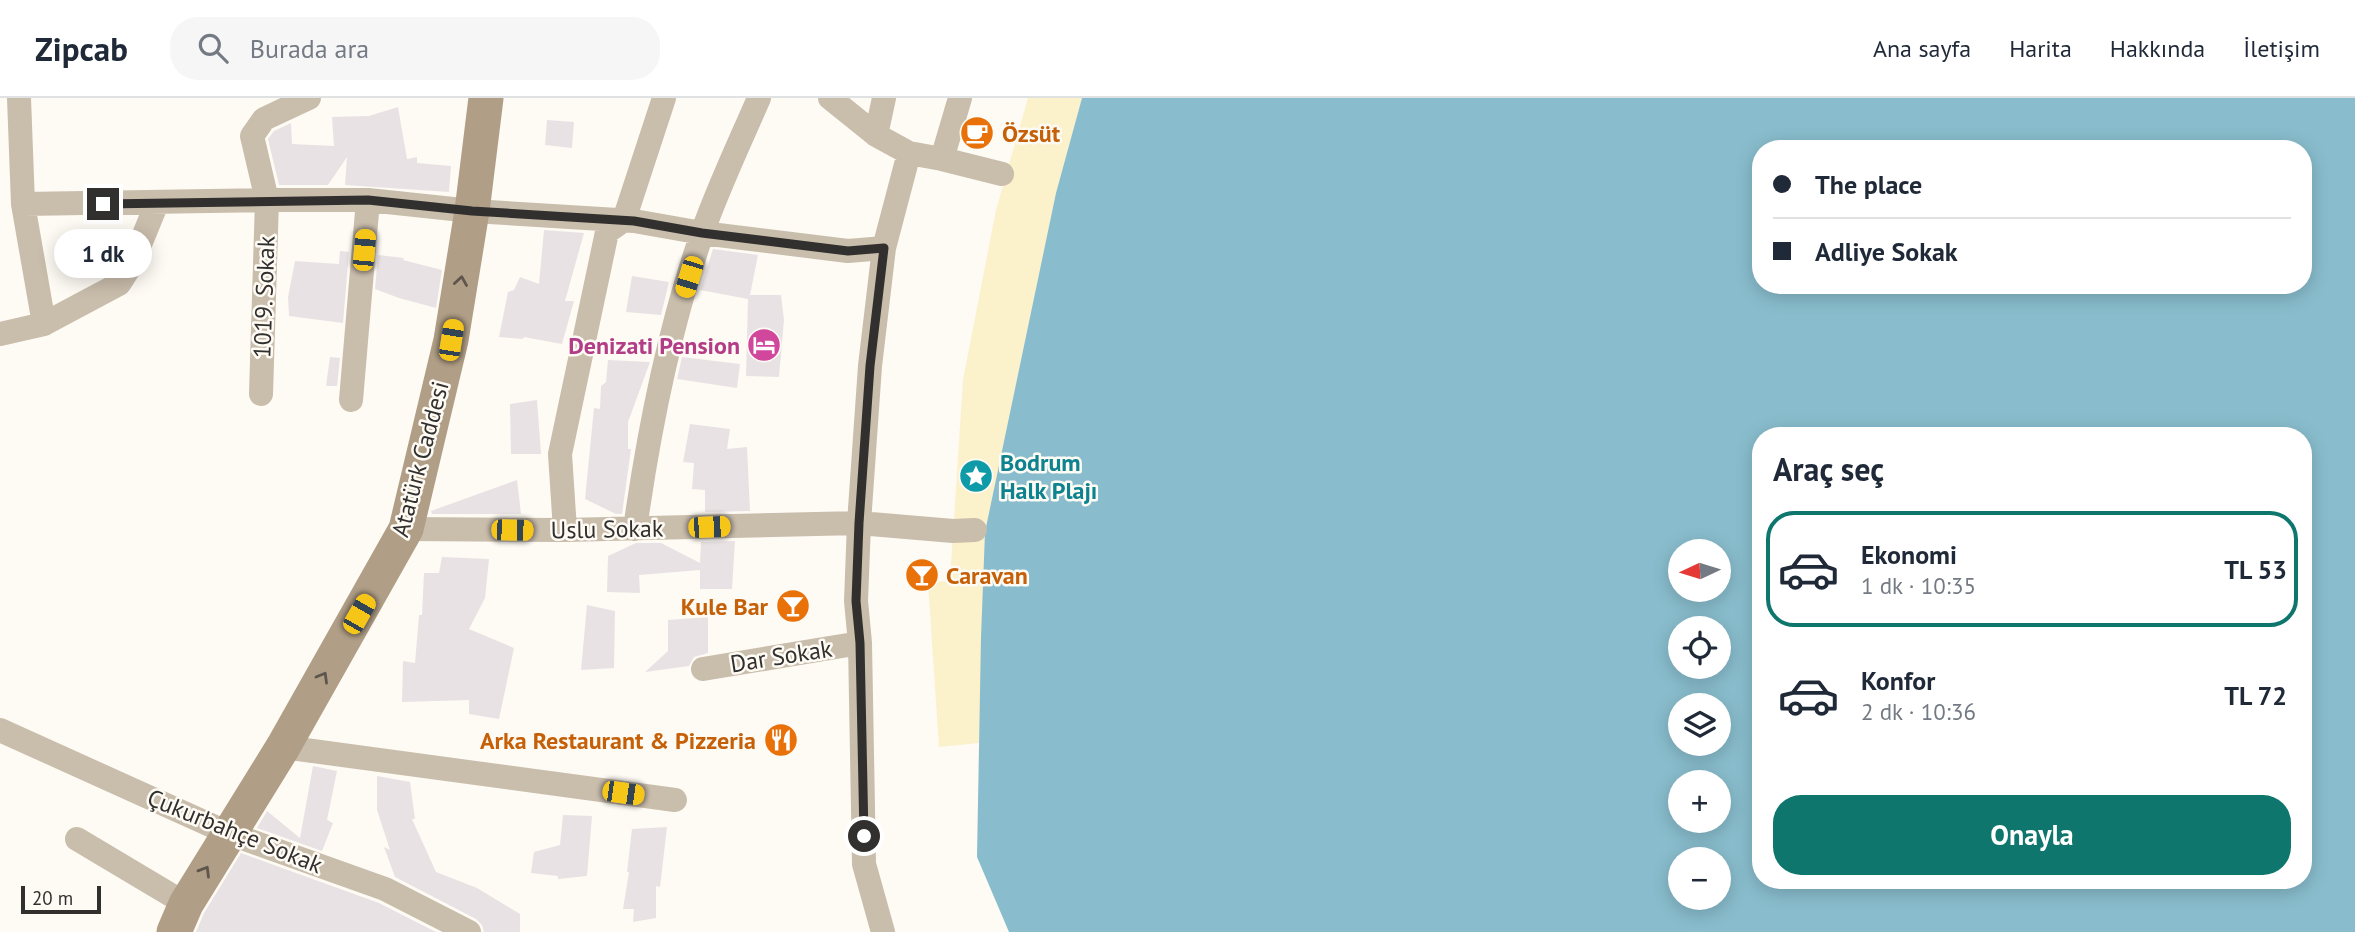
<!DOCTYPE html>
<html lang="tr">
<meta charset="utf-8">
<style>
body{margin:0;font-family:"PT Sans",sans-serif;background:#f6f6f7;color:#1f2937;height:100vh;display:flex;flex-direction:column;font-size:26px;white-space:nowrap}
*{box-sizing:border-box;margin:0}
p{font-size:23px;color:#747a83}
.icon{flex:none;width:38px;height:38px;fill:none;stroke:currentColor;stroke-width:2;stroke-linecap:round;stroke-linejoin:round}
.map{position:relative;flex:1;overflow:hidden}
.drawer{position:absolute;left:1752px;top:329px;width:560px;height:462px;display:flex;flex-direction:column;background:#fff;border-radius:28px;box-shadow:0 4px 18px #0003}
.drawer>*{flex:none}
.banner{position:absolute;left:1752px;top:42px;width:560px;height:154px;border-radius:28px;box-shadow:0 4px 18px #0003;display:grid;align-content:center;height:154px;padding:0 21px;background:#fff}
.needle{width:46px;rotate:266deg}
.buttons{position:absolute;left:1668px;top:441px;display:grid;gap:14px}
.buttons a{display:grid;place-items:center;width:63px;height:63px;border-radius:50%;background:#fff;box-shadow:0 4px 18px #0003;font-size:35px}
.scale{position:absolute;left:21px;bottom:18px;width:80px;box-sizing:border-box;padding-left:7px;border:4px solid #32302e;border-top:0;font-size:19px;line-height:24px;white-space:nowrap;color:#32302e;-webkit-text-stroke:5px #fefaf4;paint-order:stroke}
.end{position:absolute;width:32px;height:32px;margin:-16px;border:9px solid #32302e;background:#fff;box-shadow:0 0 0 4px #fff}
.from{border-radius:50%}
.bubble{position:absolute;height:49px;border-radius:24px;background:#fff;box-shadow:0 4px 18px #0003;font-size:23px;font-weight:800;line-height:49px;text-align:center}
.car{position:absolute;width:21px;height:42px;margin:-21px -10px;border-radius:9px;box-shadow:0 0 5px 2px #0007;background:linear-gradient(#f5c518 24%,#345 0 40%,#f5c518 0 76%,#345 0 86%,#f5c518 0)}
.banner b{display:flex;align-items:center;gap:24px;height:66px;font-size:26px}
.banner b+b{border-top:2px solid #e0e1e3}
.banner i{width:18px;height:18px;background:#1f2937}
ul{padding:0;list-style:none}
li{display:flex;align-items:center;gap:21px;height:116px;margin:0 14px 10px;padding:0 7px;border:4px solid transparent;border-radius:28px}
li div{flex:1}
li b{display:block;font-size:26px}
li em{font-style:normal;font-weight:800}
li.on{border-color:#0f766e}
li>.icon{width:63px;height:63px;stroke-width:1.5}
h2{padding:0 21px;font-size:32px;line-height:84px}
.action{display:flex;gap:14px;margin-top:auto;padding:14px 21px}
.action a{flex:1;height:80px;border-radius:28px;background:#0f766e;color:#fff;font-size:28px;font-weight:800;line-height:80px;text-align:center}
header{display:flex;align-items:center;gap:42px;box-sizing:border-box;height:98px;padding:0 35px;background:#fff;border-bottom:2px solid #e0e1e3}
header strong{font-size:33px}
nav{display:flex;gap:38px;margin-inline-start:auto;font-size:24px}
.search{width:490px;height:63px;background:#f6f6f7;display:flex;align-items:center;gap:18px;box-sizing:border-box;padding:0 24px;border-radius:28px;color:#747a83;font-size:26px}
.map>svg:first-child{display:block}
.sand{fill:#fbf1cb}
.water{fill:#89bdcd;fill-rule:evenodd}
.building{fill:#e9e2e4}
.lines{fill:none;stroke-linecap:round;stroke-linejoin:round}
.street{stroke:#c9bdac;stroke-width:24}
.secondary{stroke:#b09e86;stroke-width:35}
.oneway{stroke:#5e564d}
.route{stroke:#32302e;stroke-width:9}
.labels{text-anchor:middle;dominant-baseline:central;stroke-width:5;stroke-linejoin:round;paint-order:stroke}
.food-label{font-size:24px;font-weight:bold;fill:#c56008;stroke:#fefaf4;text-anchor:start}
.street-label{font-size:24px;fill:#32302e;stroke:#fefaf4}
.hotel-label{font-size:24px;font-weight:bold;fill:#b23c85;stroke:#fefaf4;text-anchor:end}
.culture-label{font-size:24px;font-weight:bold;fill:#0d838f;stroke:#fefaf4;text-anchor:start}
</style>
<header>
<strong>Zipcab</strong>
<div class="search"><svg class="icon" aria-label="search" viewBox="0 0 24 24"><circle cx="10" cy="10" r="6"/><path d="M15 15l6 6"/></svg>Burada ara</div>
<nav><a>Ana sayfa</a><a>Harita</a><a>Hakkında</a><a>İletişim</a></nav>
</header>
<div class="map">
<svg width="2355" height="834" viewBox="0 0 2355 834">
<rect width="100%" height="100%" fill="#fefaf4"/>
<path class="sand" d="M1028,0h54l-26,95 -71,339 -6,211 -40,4 -11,-165 22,-1 13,-201 33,-170z"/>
<path class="water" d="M1082,0h1273v834h-1346l-32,-75 4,-220 4,-105 71,-339zM1760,51h543v136h-543zM1760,338h543v444h-543zM1680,453h38v39h-38zM1680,530h38v39h-38zM1680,607h38v39h-38zM1680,684h38v39h-38zM1680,761h38v39h-38z"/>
<path class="building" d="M398,9l9,52 10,-2v6l34,3 -2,26 -104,-7 2,-28 -19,28h-49l-11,-46 6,-8 17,-8 1,21 42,2 -2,-29 37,-1z
M547,22l27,2 -2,26 -27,-3z
M544,132l40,3 -19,68h9l-12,43 -38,-7 -1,2 -24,-2 9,-45 6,-2 6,-13 19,7z
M713,151l45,6 -8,40h31l3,25 -5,57 -33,-1 2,-77 -48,-9z
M340,153l9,1 -6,71 -54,-7 -1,-19 7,-36 44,3z
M378,157l26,3 -1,2 39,10 -6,38 -37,-10 -24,-9z
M632,178l37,6 -8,33 -35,-3z
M330,259l10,1 -3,28h-11z
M682,259l58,7 -3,24 -60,-9z
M608,262l42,2 -22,60v27h3l-9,65h-6l-31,-15 9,-91 6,1 1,-23 5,-4z
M537,302l4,54h-30l-1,-50z
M690,326l40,5 -3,20 20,-2 3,64 -45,1v-22l-13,-1 2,-26 -11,-1z
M517,382l4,34h-89l-1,-3z
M735,443l-3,48h-32v-19l-61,5 1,18 -33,-1 1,-36 28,-13h25l39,20 1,-21z
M442,459l47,2 -4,39 -16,31 45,19 -15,71 -30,-5v-14l-67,2 1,-41 12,2 4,-48h3l2,-42h15z
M587,507l28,6 -1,57 -33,2z
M708,519v36l-14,4 -5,9 -44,6 23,-21v-31z
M313,668l24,5 -10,49 6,3 -11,28 -65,-23 10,-17 33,27z
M377,678l33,6 5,37h-3l24,53 41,16 43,26v18h-36l-2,-7 -6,-6 -81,-42 -11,-30 6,3 -13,-40z
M563,717l29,1 -5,60 -29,3v-3l-27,-3 3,-21 26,-7z
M667,729l-7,60 -4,-1v32l-23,4 1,-13h-11l6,-37h-2l5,-43z
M241,755l138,50 57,29h-240l8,-19z"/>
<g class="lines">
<path class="street" d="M19,0l4,106 21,120
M830,0l46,37 33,18
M876,37l8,-37
M942,61l60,15
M23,106l244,-4 -15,-64 12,-17 45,-21
M0,236l44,-10 75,-40 13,-20 25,-61
M261,296l6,-194h101l104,11 162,10 68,12 146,18 36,-3
M351,302l17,-200
M406,431l159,1 294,-7 94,8 22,-1
M635,431c14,-100 34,-202 68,-298 16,-45 37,-89 56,-133
M565,432l-5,-76 47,-222 17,-12 40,-122
M703,571l157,-26
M0,632l228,103 157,56 84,43
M283,649l392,53
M77,741l109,65
M883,834l-19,-68 -4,-221 -4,-42 3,-78 11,-157 14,-118 25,-95 33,6 18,-61"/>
<path class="secondary" d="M174,834l12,-28 97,-157 123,-218 45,-189 21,-129 14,-113"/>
</g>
<defs><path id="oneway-chevron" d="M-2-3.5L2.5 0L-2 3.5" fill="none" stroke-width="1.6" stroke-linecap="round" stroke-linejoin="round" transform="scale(1.75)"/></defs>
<g class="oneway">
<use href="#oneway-chevron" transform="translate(461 183) rotate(-81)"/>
<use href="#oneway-chevron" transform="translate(323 579) rotate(-60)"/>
<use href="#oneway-chevron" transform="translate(205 773) rotate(-59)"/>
</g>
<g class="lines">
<path class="route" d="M103,106l265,-4 104,11 162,10 68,12 146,18 36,-3 -14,118 -11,157 -3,78 4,42 4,193"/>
</g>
<defs>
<g id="cafe-disc" transform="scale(1.75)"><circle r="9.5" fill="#e8710a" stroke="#fefaf4"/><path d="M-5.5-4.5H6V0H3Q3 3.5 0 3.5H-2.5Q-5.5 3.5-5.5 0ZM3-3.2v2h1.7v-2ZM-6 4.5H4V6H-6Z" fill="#fff"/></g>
<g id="hotel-disc" transform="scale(1.75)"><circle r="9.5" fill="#d1479c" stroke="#fefaf4"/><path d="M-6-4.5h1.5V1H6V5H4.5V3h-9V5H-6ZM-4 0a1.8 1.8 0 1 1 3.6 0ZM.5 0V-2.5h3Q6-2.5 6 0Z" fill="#fff"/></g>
<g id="sight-disc" transform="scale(1.75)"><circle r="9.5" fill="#0f9aa8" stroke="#fefaf4"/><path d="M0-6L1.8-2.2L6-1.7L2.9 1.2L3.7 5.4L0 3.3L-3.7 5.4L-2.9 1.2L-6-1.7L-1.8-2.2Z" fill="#fff"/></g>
<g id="bar-disc" transform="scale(1.75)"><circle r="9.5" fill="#e8710a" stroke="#fefaf4"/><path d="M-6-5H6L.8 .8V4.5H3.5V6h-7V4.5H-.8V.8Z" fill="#fff"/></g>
<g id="restaurant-disc" transform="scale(1.75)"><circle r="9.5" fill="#e8710a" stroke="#fefaf4"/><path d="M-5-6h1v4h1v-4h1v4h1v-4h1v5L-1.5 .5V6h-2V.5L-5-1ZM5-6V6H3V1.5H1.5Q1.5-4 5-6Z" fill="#fff"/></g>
</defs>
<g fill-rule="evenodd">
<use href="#cafe-disc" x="977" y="35"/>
<use href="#hotel-disc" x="764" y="247"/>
<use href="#sight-disc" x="976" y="378"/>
<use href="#bar-disc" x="922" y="477"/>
<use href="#bar-disc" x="793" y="508"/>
<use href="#restaurant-disc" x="781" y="642"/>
</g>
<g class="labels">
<g class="food-label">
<text x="1002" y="35">Özsüt</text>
<text x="946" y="477">Caravan</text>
<text x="768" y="508" text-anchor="end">Kule Bar</text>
<text x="756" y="642" text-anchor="end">Arka Restaurant &amp; Pizzeria</text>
</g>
<g class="street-label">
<text transform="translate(264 199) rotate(-88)">1019. Sokak</text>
<text transform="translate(420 361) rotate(-75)">Atatürk Caddesi</text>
<text transform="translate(607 431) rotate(-1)">Uslu Sokak</text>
<text transform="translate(781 558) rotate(-9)">Dar Sokak</text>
<text transform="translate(235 733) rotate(22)">Çukurbahçe Sokak</text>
</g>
<g class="hotel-label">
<text x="740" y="247">Denizati Pension</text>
</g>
<g class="culture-label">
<text x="1000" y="364">Bodrum<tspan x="1000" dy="28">Halk Plajı</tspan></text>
</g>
</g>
</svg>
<div class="buttons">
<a><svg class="needle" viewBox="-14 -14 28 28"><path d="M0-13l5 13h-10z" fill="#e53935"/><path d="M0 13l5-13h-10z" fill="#747a83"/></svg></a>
<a><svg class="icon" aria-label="locate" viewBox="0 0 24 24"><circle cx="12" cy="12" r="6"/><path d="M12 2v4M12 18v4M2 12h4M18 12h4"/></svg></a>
<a><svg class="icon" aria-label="layers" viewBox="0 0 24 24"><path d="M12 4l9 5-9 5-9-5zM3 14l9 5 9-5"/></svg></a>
<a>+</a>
<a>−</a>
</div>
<div class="scale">20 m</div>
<i class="end from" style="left:864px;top:738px"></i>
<i class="end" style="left:103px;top:106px"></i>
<div class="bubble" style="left:54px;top:131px;width:98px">1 dk</div>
<i class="car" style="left:364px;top:152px;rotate:5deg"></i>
<i class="car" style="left:689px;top:179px;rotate:197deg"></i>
<i class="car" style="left:451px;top:242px;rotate:9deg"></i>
<i class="car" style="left:709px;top:429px;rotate:88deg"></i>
<i class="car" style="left:512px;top:432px;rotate:91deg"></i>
<i class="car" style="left:359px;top:516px;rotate:30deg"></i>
<i class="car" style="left:623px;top:695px;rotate:98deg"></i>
<div class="banner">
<b><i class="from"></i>The place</b>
<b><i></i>Adliye Sokak</b>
</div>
<section class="drawer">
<h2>Araç seç</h2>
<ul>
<li class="on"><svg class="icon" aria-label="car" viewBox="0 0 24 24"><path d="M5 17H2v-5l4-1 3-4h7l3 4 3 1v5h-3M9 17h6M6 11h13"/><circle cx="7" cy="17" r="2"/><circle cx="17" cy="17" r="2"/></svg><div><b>Ekonomi</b><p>1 dk · 10:35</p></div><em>TL 53</em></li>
<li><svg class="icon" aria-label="car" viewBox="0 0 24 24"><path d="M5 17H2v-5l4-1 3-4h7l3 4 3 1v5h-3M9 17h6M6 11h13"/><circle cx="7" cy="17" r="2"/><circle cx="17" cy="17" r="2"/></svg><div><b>Konfor</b><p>2 dk · 10:36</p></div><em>TL 72</em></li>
</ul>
<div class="action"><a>Onayla</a></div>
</section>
</div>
